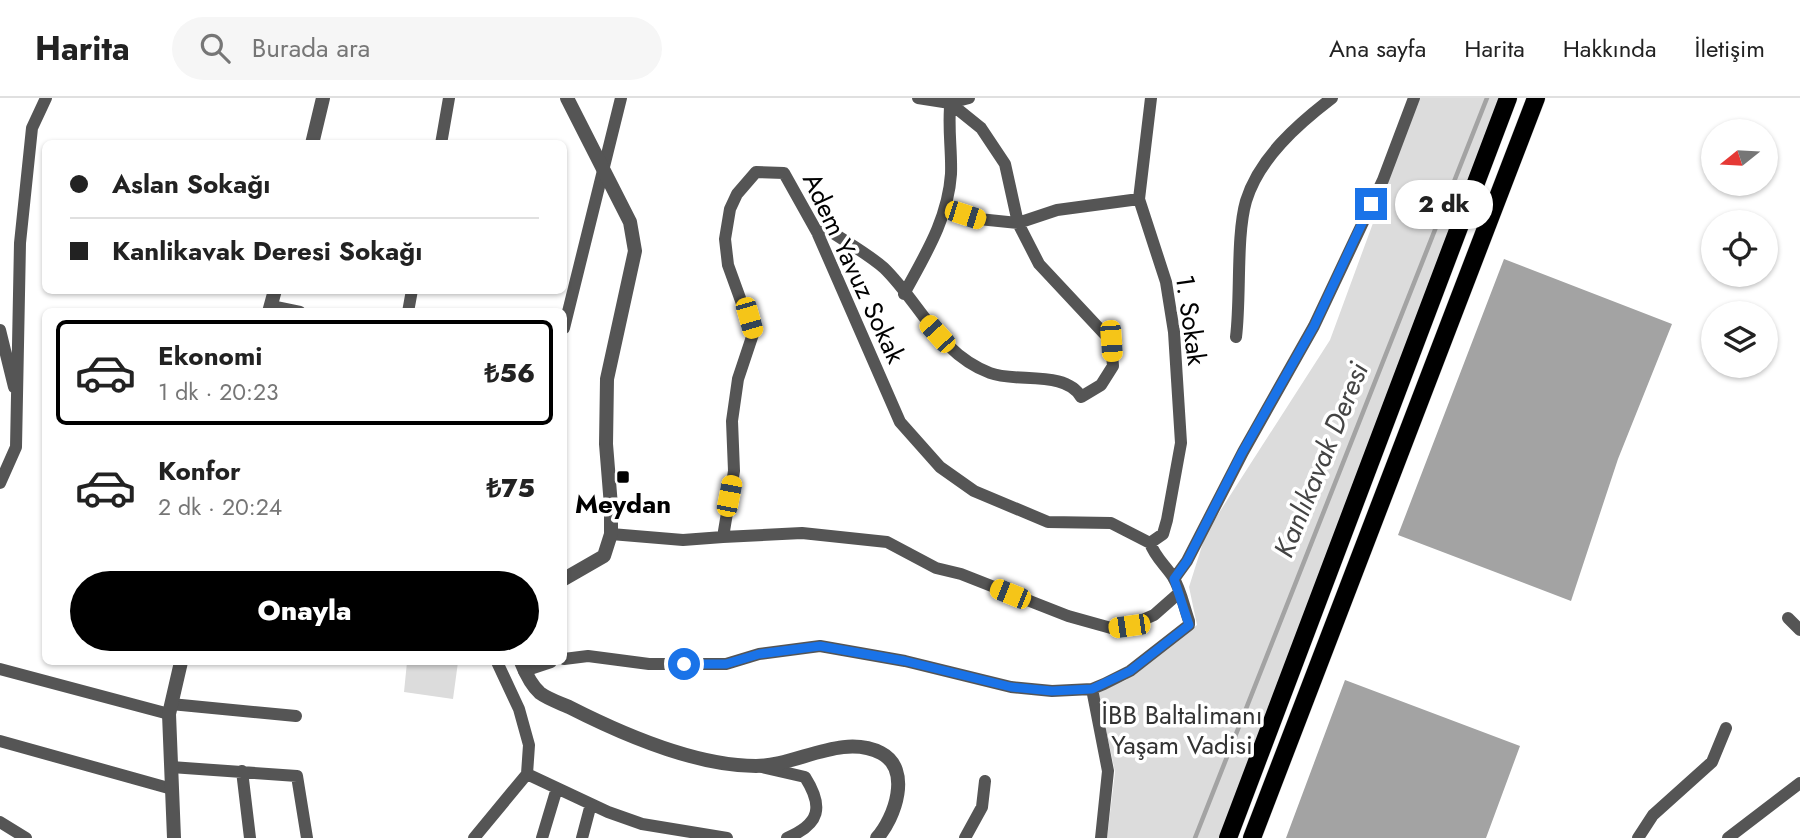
<!DOCTYPE html>
<html lang="tr">
<meta charset="utf-8">
<style>
body{margin:0;font-family:Jost,sans-serif;background:#f6f6f6;color:#222;height:100vh;display:flex;flex-direction:column;font-size:26px;white-space:nowrap}
*{box-sizing:border-box;margin:0}
p{font-size:23px;color:#767676}
.icon{flex:none;width:38px;height:38px;fill:none;stroke:currentColor;stroke-width:2;stroke-linecap:round;stroke-linejoin:round}
.map{position:relative;flex:1;overflow:hidden}
.panel{position:absolute;left:42px;top:210px;width:525px;height:357px;display:flex;flex-direction:column;background:#fff;border-radius:10px;box-shadow:0 2px 5px #0004}
.panel>*{flex:none}
.banner{position:absolute;left:42px;top:42px;width:525px;height:154px;border-radius:10px;box-shadow:0 2px 5px #0004;display:grid;align-content:center;height:154px;padding:0 28px;background:#fff}
.needle{width:46px;rotate:252deg}
.fabs{position:absolute;left:1701px;top:21px;display:grid;gap:14px}
.fabs a{display:grid;place-items:center;width:77px;height:77px;border-radius:50%;background:#fff;box-shadow:0 2px 5px #0004;font-size:35px}
.end{position:absolute;width:32px;height:32px;margin:-16px;border:9px solid #1a73e8;background:#fff;box-shadow:0 0 0 4px #fff}
.from{border-radius:50%}
.bubble{position:absolute;height:49px;border-radius:24px;background:#fff;box-shadow:0 2px 5px #0004;font-size:23px;font-weight:800;line-height:49px;text-align:center}
.car{position:absolute;width:21px;height:42px;margin:-21px -10px;border-radius:9px;box-shadow:0 0 5px 2px #0007;background:linear-gradient(#f5c518 24%,#345 0 40%,#f5c518 0 76%,#345 0 86%,#f5c518 0)}
.banner b{display:flex;align-items:center;gap:24px;height:66px;font-size:26px}
.banner b+b{border-top:2px solid #e0e0e0}
.banner i{width:18px;height:18px;background:#222}
ul{padding:12px 0 0;list-style:none}
li{display:flex;align-items:center;gap:21px;height:105px;margin:0 14px 10px;padding:0 14px;border:4px solid transparent;border-radius:10px}
li div{flex:1}
li b{display:block;font-size:26px}
li em{font-style:normal;font-weight:800}
li.current{border-color:#000}
li>.icon{width:63px;height:63px;stroke-width:1.5}
.cta{display:flex;gap:14px;margin-top:auto;padding:14px 28px}
.cta a{flex:1;height:80px;border-radius:42px;background:#000;color:#fff;font-size:28px;font-weight:800;line-height:80px;text-align:center}
header{display:flex;align-items:center;gap:42px;box-sizing:border-box;height:98px;padding:0 35px;background:#fff;border-bottom:2px solid #e0e0e0}
header strong{font-size:33px}
nav{display:flex;gap:38px;margin-inline-start:auto;font-size:24px}
.search{width:490px;height:63px;background:#f6f6f6;display:flex;align-items:center;gap:18px;box-sizing:border-box;padding:0 24px;border-radius:38px;color:#767676;font-size:26px}
.map>svg:first-child{display:block}
.green{fill:#dcdcdc}
.water{fill:#a3a3a3}
.lines{fill:none;stroke-linecap:round;stroke-linejoin:round}
.stream{stroke:#a3a3a3;stroke-width:4.5}
.primary-casing{stroke:#dbdbdb;stroke-width:19}
.minor{stroke:#555;stroke-width:12}
.tertiary{stroke:#555;stroke-width:14}
.primary{stroke:#000;stroke-width:18}
.route{stroke:#1a73e8;stroke-width:9}
.poi-dot{fill:#000;stroke:#fff;stroke-width:2.5}
.labels{text-anchor:middle;dominant-baseline:central;stroke-width:7;stroke-linejoin:round;paint-order:stroke}
.street-label{font-size:26px;fill:#000;stroke:#fff}
.poi-label{font-size:26px;font-weight:bold;fill:#000;stroke:#fff}
.park-label{font-size:26px;fill:#333;stroke:#fff}
.water-label{font-size:28px;font-style:italic;fill:#444;stroke:#fff}
</style>
<header>
<strong>Harita</strong>
<div class="search"><svg class="icon" aria-label="search" viewBox="0 0 24 24"><circle cx="10" cy="10" r="6"/><path d="M15 15l6 6"/></svg>Burada ara</div>
<nav><a>Ana sayfa</a><a>Harita</a><a>Hakkında</a><a>İletişim</a></nav>
</header>
<div class="map">
<svg width="1800" height="740" viewBox="0 0 1800 740">
<rect width="100%" height="100%" fill="#fff"/>
<path class="green" d="M1419,0h82l-281,740h-113l8,-66 -17,-80 28,-12 71,-55 -8,-38 17,-54 124,-193z
M407,564h51l-5,37 -49,-7z"/>
<path class="water" d="M1504,161l168,65 -54,135 -47,142 -173,-66z
M1345,582l175,66 -34,92h-200z"/>
<g class="lines">
<path class="stream" d="M1195,740l292,-740"/>
<g class="primary-casing">
<path id="primary" d="M1228,740l280,-740
M1252,740l284,-740"/>
</g>
<path class="minor" d="M950,5l19,-5
M441,46l8,-46
M946,109l33,12 39,4 39,-13 82,-11
M817,134l13,-1c18,12 38,23 54,37 36,35 55,86 106,105 26,10 76,-3 91,24l20,-12 12,-19 -2,-25 -72,-77 -21,-41 -13,-59 -24,-36 -31,-25 -32,-5
M904,196c21,-39 44,-75 47,-120 1,-25 -4,-51 0,-76
M271,208l29,6
M408,214l4,-22
M564,230l57,-230
M0,232l14,57
M1236,239c5,-40 0,-101 10,-136 13,-43 52,-77 86,-103
M0,385l16,-36 4,-204 12,-115 14,-30
M611,436l72,6 40,-3
M1150,445l13,-9 4,-14 14,-77 -7,-111 -8,-50 -27,-83 12,-101
M1174,481l13,-18 56,-109 71,-126 69,-146 31,-82
M1788,520l12,12
M564,561l24,-3 61,8h77l33,-10 61,-8 85,15 106,26 41,4 40,-2 12,-5 26,-13 59,-46v-4c-5,-14 -8,-31 -16,-44 -8,-12 -18,-20 -23,-34l-39,-20 -63,-1 -74,-31 -34,-24 -40,-45 -83,-190 -33,-59 -28,-1 -19,22 -7,15 -5,30 3,26 25,69 -15,45 -6,42 2,50 -11,66 79,-4 85,9 49,26 25,6 107,42 43,12 18,-2 25,-11 25,-22
M0,571l169,45
M524,573l27,-9
M1092,591l16,82 -7,67
M171,606l125,12
M0,643l172,48
M171,669l126,9 10,62
M762,669l43,10c19,30 15,47 -18,61
M242,673l8,67
M527,676l81,38 34,12 85,14
M0,724l26,16
M474,740l53,-64 2,-29 -10,-36 -22,-47
M542,740l15,-50
M582,740l9,-34
M965,740l17,-31 3,-26
M1638,740l15,-23 59,-53 14,-34
M1728,740l72,-55"/>
<path class="tertiary" d="M312,46l11,-46
M269,214l6,-22
M564,481l40,-23 7,-22v-28l-5,-62 1,-65 28,-128 -5,-29 -63,-124
M521,564c4,10 11,24 19,31 8,6 20,10 29,14 53,27 128,59 187,59 40,0 86,-33 125,-13 31,16 14,65 -4,85
M174,740l-5,-124 12,-52"/>
<use href="#primary" class="primary"/>
</g>
<g class="lines">
<path class="route" d="M684,566h42l33,-10 61,-8 85,15 106,26 41,4 40,-2 38,-18 59,-46 -15,-46 13,-18 55,-108 72,-127 57,-122"/>
</g>
<rect class="poi-dot" x="616" y="372" width="14" height="14" rx="3.5"/>
<g class="labels">
<g class="street-label">
<text transform="translate(854 170) rotate(65)">Adem Yavuz Sokak</text>
<text transform="translate(1191 222) rotate(82)">1. Sokak</text>
</g>
<g class="poi-label">
<text x="623" y="406">Meydan</text>
</g>
<g class="park-label">
<text x="1182" y="617">İBB Baltalimanı<tspan x="1182" dy="30">Yaşam Vadisi</tspan></text>
</g>
<g class="water-label">
<text transform="translate(1321 362) rotate(-68)">Kanlıkavak Deresi</text>
</g>
</g>
</svg>
<div class="fabs">
<a><svg class="needle" viewBox="-14 -14 28 28"><path d="M0-13l5 13h-10z" fill="#e53935"/><path d="M0 13l5-13h-10z" fill="#767676"/></svg></a>
<a><svg class="icon" aria-label="locate" viewBox="0 0 24 24"><circle cx="12" cy="12" r="6"/><path d="M12 2v4M12 18v4M2 12h4M18 12h4"/></svg></a>
<a><svg class="icon" aria-label="layers" viewBox="0 0 24 24"><path d="M12 4l9 5-9 5-9-5zM3 14l9 5 9-5"/></svg></a>
</div>
<i class="end from" style="left:684px;top:566px"></i>
<i class="end" style="left:1371px;top:106px"></i>
<div class="bubble" style="left:1395px;top:82px;width:98px">2 dk</div>
<i class="car" style="left:965px;top:117px;rotate:108deg"></i>
<i class="car" style="left:749px;top:220px;rotate:164deg"></i>
<i class="car" style="left:937px;top:236px;rotate:318deg"></i>
<i class="car" style="left:1111px;top:243px;rotate:176deg"></i>
<i class="car" style="left:729px;top:398px;rotate:11deg"></i>
<i class="car" style="left:1010px;top:496px;rotate:292deg"></i>
<i class="car" style="left:1129px;top:528px;rotate:262deg"></i>
<div class="banner">
<b><i class="from"></i>Aslan Sokağı</b>
<b><i></i>Kanlikavak Deresi Sokağı</b>
</div>
<section class="panel">
<ul>
<li class="current"><svg class="icon" aria-label="car" viewBox="0 0 24 24"><path d="M5 17H2v-5l4-1 3-4h7l3 4 3 1v5h-3M9 17h6M6 11h13"/><circle cx="7" cy="17" r="2"/><circle cx="17" cy="17" r="2"/></svg><div><b>Ekonomi</b><p>1 dk · 20:23</p></div><em>₺56</em></li>
<li><svg class="icon" aria-label="car" viewBox="0 0 24 24"><path d="M5 17H2v-5l4-1 3-4h7l3 4 3 1v5h-3M9 17h6M6 11h13"/><circle cx="7" cy="17" r="2"/><circle cx="17" cy="17" r="2"/></svg><div><b>Konfor</b><p>2 dk · 20:24</p></div><em>₺75</em></li>
</ul>
<div class="cta"><a>Onayla</a></div>
</section>
</div>
